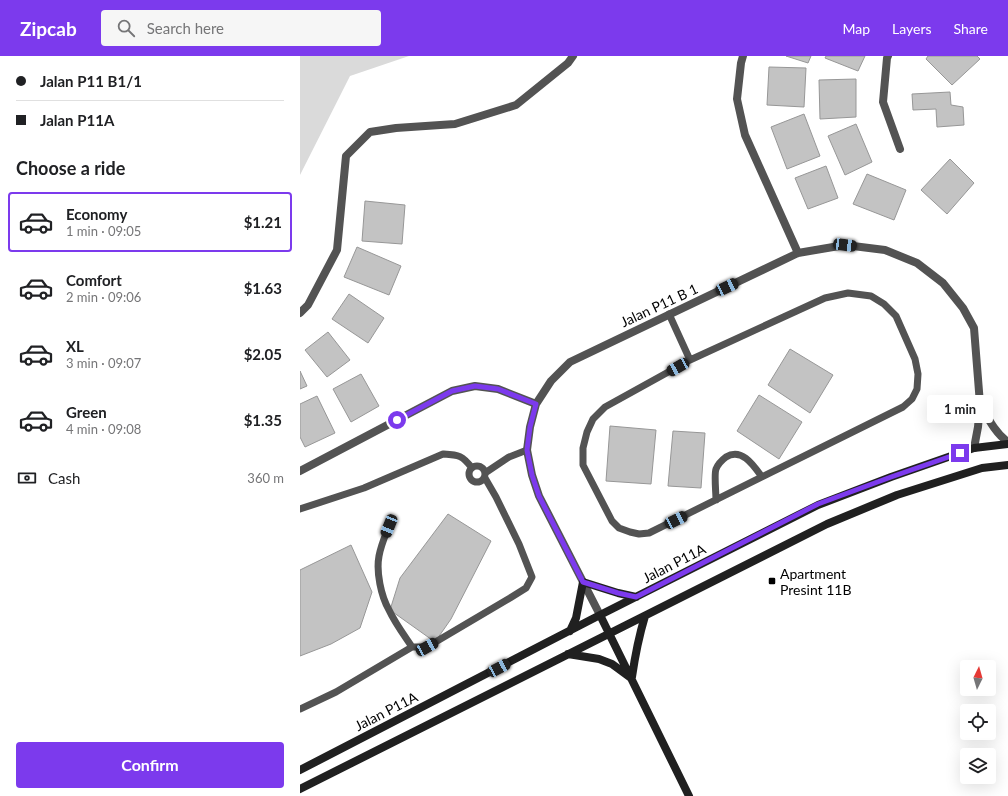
<!DOCTYPE html>
<meta charset="utf-8">
<style>
body{margin:0;font-family:Lato,sans-serif;background:#f6f6f6;color:#202124;height:100vh;display:flex;flex-direction:column;font-size:15px;white-space:nowrap}
*{box-sizing:border-box;margin:0}
p{font-size:13px;color:#757577}
.icon{flex:none;width:22px;height:22px;fill:none;stroke:currentColor;stroke-width:2;stroke-linecap:round;stroke-linejoin:round}
.map{position:relative;flex:1;overflow:hidden}
.sheet{display:flex;flex-direction:column;background:#fff;width:300px}
.sheet>*{flex:none}
.top-card{display:grid;align-content:center;height:88px;padding:0 16px;background:#fff}
.needle{width:26px;rotate:5deg}
.buttons{position:absolute;left:660px;top:604px;display:grid;gap:8px}
.buttons a{display:grid;place-items:center;width:36px;height:36px;border-radius:4px;background:#fff;box-shadow:0 4px 16px #0002;font-size:20px}
.end{position:absolute;width:18px;height:18px;margin:-9px;border:5px solid #7c3aed;background:#fff;box-shadow:0 0 0 2px #fff}
.from{border-radius:50%}
.bubble{position:absolute;height:28px;border-radius:4px;background:#fff;box-shadow:0 4px 16px #0002;font-size:13px;font-weight:700;line-height:28px;text-align:center}
.car{position:absolute;width:12px;height:24px;margin:-12px -6px;border-radius:5px;box-shadow:0 0 3px 1px #0007;background:linear-gradient(#222 24%,#8ab4d8 0 40%,#222 0 76%,#8ab4d8 0 86%,#222 0)}
.top-card b{display:flex;align-items:center;gap:14px;height:38px;font-size:15px}
.top-card b+b{border-top:1px solid #e0e0e0}
.top-card i{width:10px;height:10px;background:#202124}
ul{padding:0;list-style:none}
li{display:flex;align-items:center;gap:12px;height:60px;margin:0 8px 6px;padding:0 8px;border:2px solid transparent;border-radius:4px}
li div{flex:1}
li b{display:block;font-size:15px}
li em{font-style:normal;font-weight:700}
li.selected{border-color:#7c3aed}
li>.icon{width:36px;height:36px;stroke-width:1.5}
h2{padding:0 16px;font-size:18px;line-height:48px}
.pay{display:flex;align-items:center;gap:10px;height:44px;padding:0 16px;font-size:15px}
.pay p{margin-inline-start:auto}
.primary-button{display:flex;gap:8px;margin-top:auto;padding:8px 16px}
.primary-button a{flex:1;height:46px;border-radius:4px;background:#7c3aed;color:#fff;font-size:16px;font-weight:700;line-height:46px;text-align:center}
header{display:flex;align-items:center;gap:24px;box-sizing:border-box;height:56px;padding:0 20px;background:#7c3aed;color:#fff}
header strong{font-size:19px}
nav{display:flex;gap:22px;margin-inline-start:auto;font-size:14px}
.search{width:280px;height:36px;background:#f6f6f6;display:flex;align-items:center;gap:10px;box-sizing:border-box;padding:0 14px;border-radius:4px;color:#757577;font-size:15px}
main{display:flex;flex:1;min-height:0}
.map>svg:first-child{display:block}
.green{fill:#dadada}
.building{fill:#c3c3c3;stroke:#979797}
.lines{fill:none;stroke-linecap:round;stroke-linejoin:round}
.lane{stroke:#535353;stroke-width:7}
.street{stroke:#535353;stroke-width:8}
.secondary{stroke:#202020;stroke-width:8}
.route{stroke:#7c3aed;stroke-width:5}
.poi-dot{fill:#000;stroke:#fff;stroke-width:1.5}
.labels{text-anchor:middle;dominant-baseline:central;stroke-width:3;stroke-linejoin:round;paint-order:stroke}
.street-label{font-size:14px;fill:#000;stroke:#fff}
.poi-label{font-size:14px;fill:#000;stroke:#fff;text-anchor:start}
</style>
<header>
<strong>Zipcab</strong>
<div class="search"><svg class="icon" aria-label="search" viewBox="0 0 24 24"><circle cx="10" cy="10" r="6"/><path d="M15 15l6 6"/></svg>Search here</div>
<nav><a>Map</a><a>Layers</a><a>Share</a></nav>
</header>
<main>
<section class="sheet">
<div class="top-card">
<b><i class="from"></i>Jalan P11 B1/1</b>
<b><i></i>Jalan P11A</b>
</div>
<h2>Choose a ride</h2>
<ul>
<li class="selected"><svg class="icon" aria-label="car" viewBox="0 0 24 24"><path d="M5 17H2v-5l4-1 3-4h7l3 4 3 1v5h-3M9 17h6M6 11h13"/><circle cx="7" cy="17" r="2"/><circle cx="17" cy="17" r="2"/></svg><div><b>Economy</b><p>1 min · 09:05</p></div><em>$1.21</em></li>
<li><svg class="icon" aria-label="car" viewBox="0 0 24 24"><path d="M5 17H2v-5l4-1 3-4h7l3 4 3 1v5h-3M9 17h6M6 11h13"/><circle cx="7" cy="17" r="2"/><circle cx="17" cy="17" r="2"/></svg><div><b>Comfort</b><p>2 min · 09:06</p></div><em>$1.63</em></li>
<li><svg class="icon" aria-label="car" viewBox="0 0 24 24"><path d="M5 17H2v-5l4-1 3-4h7l3 4 3 1v5h-3M9 17h6M6 11h13"/><circle cx="7" cy="17" r="2"/><circle cx="17" cy="17" r="2"/></svg><div><b>XL</b><p>3 min · 09:07</p></div><em>$2.05</em></li>
<li><svg class="icon" aria-label="car" viewBox="0 0 24 24"><path d="M5 17H2v-5l4-1 3-4h7l3 4 3 1v5h-3M9 17h6M6 11h13"/><circle cx="7" cy="17" r="2"/><circle cx="17" cy="17" r="2"/></svg><div><b>Green</b><p>4 min · 09:08</p></div><em>$1.35</em></li>
</ul>
<div class="pay"><svg class="icon" aria-label="cash" viewBox="0 0 24 24"><path d="M3 7h18v10H3z"/><circle cx="12" cy="12" r="2"/></svg>Cash<p>360 m</p></div>
<div class="primary-button"><a>Confirm</a></div>
</section>
<div class="map">
<svg width="708" height="740" viewBox="0 0 708 740">
<rect width="100%" height="100%" fill="#fff"/>
<path class="green" d="M0,0h109l-59,20 -50,99z"/>
<path class="building" d="M486,0h25l-3,7z
M526,0h39l-7,15 -33,-13z
M628,0h49l3,3 -28,26 -26,-26z
M469,11l37,1 -2,39 -37,-2z
M556,23v38l-36,2 -1,-39z
M650,36l1,13 12,2 1,18 -27,2 -1,-18 -23,1 -1,-16z
M504,58l16,42 -33,13 -16,-42z
M556,68l16,38 -27,13 -17,-39z
M650,103l24,24 -27,31 -26,-24z
M526,110l12,32 -30,11 -13,-31z
M567,118l39,16 -12,30 -41,-16z
M65,145l40,4 -3,39 -40,-3z
M57,191l44,19 -12,29 -45,-18z
M49,238l35,24 -16,25 -36,-24z
M28,276l22,28 -23,17 -22,-27z
M490,293l43,26 -23,38 -42,-28z
M0,315l7,15 -7,3z
M61,318l18,32 -28,16 -18,-33z
M459,339l43,27 -23,37 -42,-28z
M17,340l18,37 -30,14 -5,-10v-33z
M310,370l46,4 -5,54 -45,-3z
M373,375l32,2 -4,55 -33,-2z
M148,458l43,27 -40,78 -16,23 -45,-32 10,-32z
M51,489l21,47 -12,36 -29,16 -31,12v-86z"/>
<g class="lines">
<path class="lane" d="M548,237l23,3 13,8 12,12 19,43 3,15 -1,15 -5,10 -9,8 -254,126 -10,1 -9,-2 -11,-4 -7,-7 -29,-56v-17l4,-16 6,-13 12,-12 85,-47 135,-62z
M369,258l21,46
M169 418a8 8 0 1 1 16 0a8 8 0 1 1-16 0Z
M185,417l24,-16 18,-7
M416,444c0,-7 -2,-26 0,-31 2,-5 6,-9 10,-12 16,-10 28,9 36,20
M0,453l64,-21 79,-34c16,1 19,1 29,14
M89,470c-4,10 -8,19 -10,30 -3,16 2,40 10,54 6,13 15,25 23,37
M0,653l36,-17 76,-45h15l83,-49 16,-10 6,-11 -13,-33 -23,-47 -11,-19"/>
<path class="street" d="M443,0l-2,7 -4,36 8,36 53,118
M588,0l-1,2 -4,44 17,47
M0,257l8,-8 29,-55 9,-94 24,-24 26,-4 59,-4 61,-19 52,-42 5,-7
M680,348c8,14 15,29 28,38
M0,415l152,-80 23,-5 23,3 38,15
M300,559l-61,-119 -7,-21 -5,-25 3,-23 6,-23 15,-23 19,-19 228,-109 47,-8 40,5 32,13 26,20 20,25 11,20 6,76 -2,23 -4,21"/>
<path class="secondary" d="M300,559l89,181
M270,575l6,-13 7,-36 35,11 18,4
M268,598l31,5 13,5 19,14
M332,621c3,-21 7,-41 13,-61
M0,714l300,-155 218,-110 73,-28 83,-29 34,-4
M0,733l527,-265 70,-29 85,-27 26,-3"/>
</g>
<g class="lines">
<path class="route" d="M97,364l55,-29 23,-5 23,3 38,15 -6,23 -3,23 5,25 7,21 44,86 35,11 18,4 182,-93 73,-27 69,-24"/>
</g>
<rect class="poi-dot" x="468" y="521" width="8" height="8" rx="2"/>
<g class="labels">
<g class="street-label">
<text transform="translate(359 249) rotate(-25)">Jalan P11 B 1</text>
<text transform="translate(374 507) rotate(-27)">Jalan P11A</text>
<text transform="translate(86 655) rotate(-27)">Jalan P11A</text>
</g>
<g class="poi-label">
<text x="480" y="517">Apartment<tspan x="480" dy="16">Presint 11B</tspan></text>
</g>
</g>
</svg>
<div class="buttons">
<a><svg class="needle" viewBox="-14 -14 28 28"><path d="M0-13l5 13h-10z" fill="#e53935"/><path d="M0 13l5-13h-10z" fill="#757577"/></svg></a>
<a><svg class="icon" aria-label="locate" viewBox="0 0 24 24"><circle cx="12" cy="12" r="6"/><path d="M12 2v4M12 18v4M2 12h4M18 12h4"/></svg></a>
<a><svg class="icon" aria-label="layers" viewBox="0 0 24 24"><path d="M12 4l9 5-9 5-9-5zM3 14l9 5 9-5"/></svg></a>
</div>
<i class="end from" style="left:97px;top:364px"></i>
<i class="end" style="left:660px;top:397px"></i>
<div class="bubble" style="left:627px;top:339px;width:66px">1 min</div>
<i class="car" style="left:545px;top:189px;rotate:97deg"></i>
<i class="car" style="left:427px;top:231px;rotate:65deg"></i>
<i class="car" style="left:378px;top:311px;rotate:241deg"></i>
<i class="car" style="left:376px;top:464px;rotate:64deg"></i>
<i class="car" style="left:89px;top:470px;rotate:202deg"></i>
<i class="car" style="left:127px;top:591px;rotate:61deg"></i>
<i class="car" style="left:199px;top:612px;rotate:62deg"></i>
</div>
</main>
